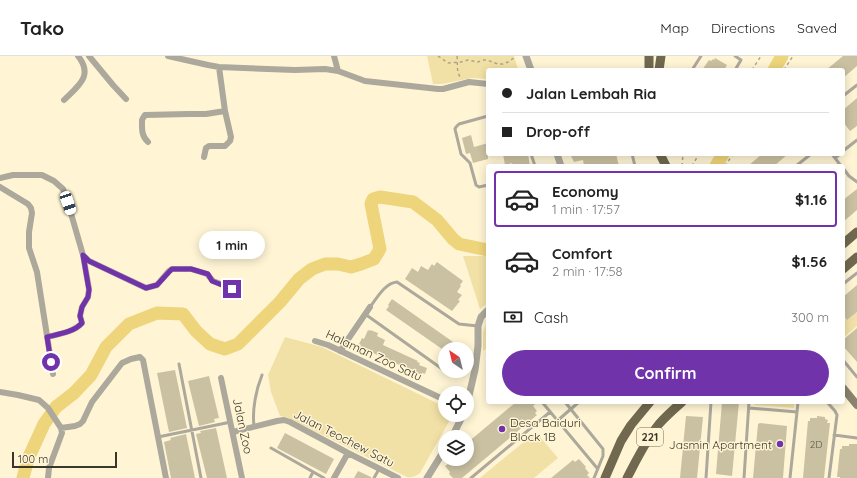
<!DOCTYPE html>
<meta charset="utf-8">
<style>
body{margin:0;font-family:Quicksand,sans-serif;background:#f2f2f2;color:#222;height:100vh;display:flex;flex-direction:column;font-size:15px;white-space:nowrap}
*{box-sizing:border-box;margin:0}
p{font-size:13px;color:#767676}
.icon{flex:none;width:22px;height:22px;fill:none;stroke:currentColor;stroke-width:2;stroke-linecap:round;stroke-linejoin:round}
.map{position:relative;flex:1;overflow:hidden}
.drawer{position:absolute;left:486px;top:108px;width:359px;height:240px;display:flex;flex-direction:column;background:#fff;border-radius:4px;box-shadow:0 2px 10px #0003}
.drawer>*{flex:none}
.hud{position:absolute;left:486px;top:12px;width:359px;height:88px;border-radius:4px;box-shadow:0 2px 10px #0003;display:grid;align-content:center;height:88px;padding:0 16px;background:#fff}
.needle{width:26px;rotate:325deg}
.tools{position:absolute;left:438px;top:286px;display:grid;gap:8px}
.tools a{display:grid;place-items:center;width:36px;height:36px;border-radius:50%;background:#fff;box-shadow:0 2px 10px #0003;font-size:20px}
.scale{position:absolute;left:12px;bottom:10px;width:105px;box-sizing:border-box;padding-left:4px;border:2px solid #3a372a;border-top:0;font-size:11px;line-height:14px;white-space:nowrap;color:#3a372a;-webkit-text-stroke:3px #fff5d5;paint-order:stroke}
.end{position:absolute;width:18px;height:18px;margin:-9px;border:5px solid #7033a9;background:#fff;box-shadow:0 0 0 2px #fff}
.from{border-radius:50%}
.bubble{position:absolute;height:28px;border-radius:14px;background:#fff;box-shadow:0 2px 10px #0003;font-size:13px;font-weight:700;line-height:28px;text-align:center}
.car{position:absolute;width:12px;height:24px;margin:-12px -6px;border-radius:5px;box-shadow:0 0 3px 1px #0007;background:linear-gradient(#fff 24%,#345 0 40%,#fff 0 76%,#345 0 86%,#fff 0)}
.hud b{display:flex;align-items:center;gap:14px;height:38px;font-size:15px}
.hud b+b{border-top:1px solid #e0e0e0}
.hud i{width:10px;height:10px;background:#222}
ul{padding:7px 0 0;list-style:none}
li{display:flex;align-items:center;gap:12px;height:56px;margin:0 8px 6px;padding:0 8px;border:2px solid transparent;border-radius:4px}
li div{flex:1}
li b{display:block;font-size:15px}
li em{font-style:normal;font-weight:700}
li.current{border-color:#7033a9}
li>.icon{width:36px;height:36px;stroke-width:1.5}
.pay{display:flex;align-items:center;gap:10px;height:44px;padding:0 16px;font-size:15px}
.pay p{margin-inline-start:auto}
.button{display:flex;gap:8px;margin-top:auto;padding:8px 16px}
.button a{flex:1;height:46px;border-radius:24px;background:#7033a9;color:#fff;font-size:16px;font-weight:700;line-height:46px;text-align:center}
header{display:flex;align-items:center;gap:24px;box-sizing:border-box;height:56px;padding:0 20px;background:#fff;border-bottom:1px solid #e0e0e0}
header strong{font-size:19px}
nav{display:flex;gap:22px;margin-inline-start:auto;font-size:14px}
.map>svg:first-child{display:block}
.green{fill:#f2e1a6}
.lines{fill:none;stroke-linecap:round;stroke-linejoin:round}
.river{stroke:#eed47a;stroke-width:13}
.building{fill:#cac1a2}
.path{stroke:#aca58d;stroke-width:1.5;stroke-dasharray:3 3;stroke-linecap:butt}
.service{stroke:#aca89b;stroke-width:3}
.minor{stroke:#aca89b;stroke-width:6}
.tertiary{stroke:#aca89b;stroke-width:7}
.secondary{stroke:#89836f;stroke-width:8}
.primary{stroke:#706950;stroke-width:9}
.route{stroke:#7033a9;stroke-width:5}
.poi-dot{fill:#7033a9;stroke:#fff5d5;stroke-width:1.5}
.labels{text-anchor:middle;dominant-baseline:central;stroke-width:3;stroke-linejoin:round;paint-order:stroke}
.number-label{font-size:10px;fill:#5e5a48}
.shield{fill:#fff5d5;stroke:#75705d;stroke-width:1}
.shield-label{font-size:11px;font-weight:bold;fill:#3a372a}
.street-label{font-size:12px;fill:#3a372a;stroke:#fff5d5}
.poi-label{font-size:12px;fill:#3a372a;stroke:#fff5d5;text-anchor:start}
</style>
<header>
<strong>Tako</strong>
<nav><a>Map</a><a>Directions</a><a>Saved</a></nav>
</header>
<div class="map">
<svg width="857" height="422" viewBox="0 0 857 422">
<rect width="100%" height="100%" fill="#fff5d5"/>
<path class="green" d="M427,0h87l4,13 -1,1h-29v9l-16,-1 -30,6h-9z
M463,200h25v47l-8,6z
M857,256v14l-14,12v-23l4,5z
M488,263v28l-5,4v-19z
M285,281l37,10 123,60v8h7l-1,3 -31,55c-4,3 -8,5 -13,4l-114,-57 -8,-3 -5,-1 -9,-24 -3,-17z
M754,346h40v6l-40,-3z
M536,376l22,26 -24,20h-54z"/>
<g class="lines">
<path class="river" d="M774,14l8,-14
M716,110l7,-12
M23,422l5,-19 16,-35 12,-17 18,-14 17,-18 15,-28 23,-23 28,-11 26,1 13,17 14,13 15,5 13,-5 42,-42 19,-23 13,-10 13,-5h13l13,3 10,-3 13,-5 6,-10 -9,-45 2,-5 7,-2 33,5 24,18 16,19 6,5 29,6"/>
</g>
<path class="building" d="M843,0h14v10l-14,12v-8h-17z
M715,2l12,7 -3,5h-22l7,-10 2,1 2,-2 1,1z
M857,42v28l-7,5 -7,-9v-12z
M471,79l3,12 14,-4v16l-15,4 -3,-10 -4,1 -4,-16z
M503,98h25l2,12h-17l-1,-3 -7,2z
M570,98h46l3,12h-35l-1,-6 -9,2z
M762,98h26l-14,12h-26z
M857,133v21l-14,12v-22z
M437,206l26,19 -3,4 1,1 -4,6 5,3 -4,5 2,1 -8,10 -47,-32 7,-11 6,4 3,-6 7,4 4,-6 2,2z
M857,229v27l-10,8 -4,-5v-18z
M392,243l71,50h-21l-56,-39 3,-4 -1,-1z
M857,272v34l-14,-16v-6z
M368,274l2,1v-1l8,3 -1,3 8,4 -2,5 35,16 -1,1 3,1 -1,2 8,3 -2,6 -3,-1 -1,2 -61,-28 1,-2 -2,-1 3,-6 2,1z
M175,314l12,58 -18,4 -12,-59z
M209,320l10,42 -5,1 1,3 -16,4 -11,-45z
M516,346h21l-4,4 4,5 -2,2 2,2 -75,63h-9l-4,-4 1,-2 -5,-6 3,-2 -2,-2 3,-3h18v-16z
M722,346h17l-7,74 -16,-2z
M686,360l17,1 -6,61h-17z
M817,360l8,1v2l3,1 -1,3h3l-6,55h-21l5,-57h2v-3h7z
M760,367l27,3 -4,52h-30l5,-54z
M216,372l11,50h-20l-11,-44 5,-1 -1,-2z
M285,377l49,26 -8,15 -49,-26z
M186,378l9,44h-24l-7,-36 7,-2 -1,-2z
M849,388h8v34h-17v-1h-3l3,-28h2v-3h7z
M579,403l7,8 -1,1 4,5 -2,2 3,3h-39l22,-18 2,2z
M358,415l13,6v1h-17z"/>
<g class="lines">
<path class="path" d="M438,0l10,7 13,-1 7,-2 10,2 5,-2h4l11,4h5l5,-2 7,-5
M457,0c1,8 -1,14 3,21
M752,14l9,-14
M784,14l9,-14
M682,110l1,-12
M692,110l7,-12
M725,110l8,-12"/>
<path class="service" d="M735,0l6,4 -6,10
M692,14l9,-14
M843,40l14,-11
M488,60l-29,8 -3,3 -1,2 6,25 9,9 6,22 3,2 9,-2
M843,95l14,-11
M531,98l4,12
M632,98l3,12
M832,98l9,12
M835,102l5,-4
M796,110l15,-12
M843,112l6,8 8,6
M843,228l14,-11
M370,251c7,-9 15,-24 27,-25l62,42 19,2
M365,258l80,57
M843,304l14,17
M179,308l22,114
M445,315l4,3
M542,346l55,66
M565,346l38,47v7l-9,22
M827,346l8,9 2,4 -8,63
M749,352l48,4 1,-10
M557,365l22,-19
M254,370c-2,-16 2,-36 8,-51
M834,379l23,3
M158,381l73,-15
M271,392l53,30
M310,422l3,-6
M374,422l5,-9
M471,422l79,-66
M706,422l5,-76
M744,422l5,-76
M790,422l7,-66"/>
<path class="minor" d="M89,0l24,29 13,14
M168,0l40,9 11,2 76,3 30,-1 13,2 27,10 73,8h5l26,-7 19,2
M334,0l4,15
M64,44c14,-14 30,-24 14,-44
M148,86c-7,-7 -6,-13 -6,-22l1,-2 2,-3 43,-1h18l19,-3
M204,101l2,-9 3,-2h16l5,-5 1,-4 -6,-26 -6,-44
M0,122l13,-3h29l12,6 9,8 9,28 11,38 6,6 57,27 11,-3 12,-14 3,-2h19l16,5 6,7 20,8
M0,131l28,17 3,4 1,5 -3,19v16l8,24 16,102
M47,281c12,-3 27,-5 35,-14l-2,-7 2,-9 6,-10 1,-8 -6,-34
M315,285l13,4 117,55
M340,295l30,-44
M221,322l21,100
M0,336l18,3 21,5 9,8 13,20 1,5 -13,35 -1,10
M61,372l14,-2 5,-2 3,-3 9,-19 30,-39 9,-4 9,-2 3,3 23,118
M233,376l44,-11 7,-1 6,2 58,31 50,25
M334,422l14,-25"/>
<path class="tertiary" d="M526,0l5,14
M557,98l4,12
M467,348l8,-34 3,-24v-20l3,-9 7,-7
M452,381l11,-22
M427,422l18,-29"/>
<path class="secondary" d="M843,332l14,17"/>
<path class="primary" d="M649,14v-14
M659,14l2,-14
M660,98l6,12
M843,188l14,-12
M843,213l14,-12
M605,422l16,-37 10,-16 19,-23
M627,422c10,-19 19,-38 32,-54 7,-8 15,-15 23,-22"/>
</g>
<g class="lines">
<path class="route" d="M51,306l-4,-25c12,-3 27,-5 35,-14l-2,-7 2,-9 6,-10 1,-7 -6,-35 6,6 57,27 11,-3 12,-13 3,-3h19l17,5 4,7 20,8"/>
</g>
<g class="poi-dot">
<circle cx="502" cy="373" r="4"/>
<circle cx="780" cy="388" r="4"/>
</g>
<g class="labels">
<g class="number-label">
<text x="816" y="388">2D</text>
</g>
<rect class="shield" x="637" y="372" width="26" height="18" rx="3"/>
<g class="shield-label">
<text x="650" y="381">221</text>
</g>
<g class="street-label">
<text transform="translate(374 299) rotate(25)">Halaman Zoo Satu</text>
<text transform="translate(243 370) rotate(78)">Jalan Zoo</text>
<text transform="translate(344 382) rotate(27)">Jalan Teochew Satu</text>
</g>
<g class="poi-label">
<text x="510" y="366">Desa Baiduri<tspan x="510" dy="14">Block 1B</tspan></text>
<text x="772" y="388" text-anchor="end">Jasmin Apartment</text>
</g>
</g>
</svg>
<div class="tools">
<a><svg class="needle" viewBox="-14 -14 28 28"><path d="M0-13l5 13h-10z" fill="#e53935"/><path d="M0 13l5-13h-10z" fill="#767676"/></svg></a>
<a><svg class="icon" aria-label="locate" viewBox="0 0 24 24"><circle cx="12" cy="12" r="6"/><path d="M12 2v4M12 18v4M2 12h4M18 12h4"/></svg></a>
<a><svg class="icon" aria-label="layers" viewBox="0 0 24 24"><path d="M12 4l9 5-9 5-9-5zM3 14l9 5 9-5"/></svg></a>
</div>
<div class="scale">100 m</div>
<i class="end from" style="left:51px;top:306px"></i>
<i class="end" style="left:232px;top:233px"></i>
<div class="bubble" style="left:199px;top:175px;width:66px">1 min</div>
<i class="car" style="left:68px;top:147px;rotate:161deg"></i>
<div class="hud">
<b><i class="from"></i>Jalan Lembah Ria</b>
<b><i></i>Drop-off</b>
</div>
<section class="drawer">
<ul>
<li class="current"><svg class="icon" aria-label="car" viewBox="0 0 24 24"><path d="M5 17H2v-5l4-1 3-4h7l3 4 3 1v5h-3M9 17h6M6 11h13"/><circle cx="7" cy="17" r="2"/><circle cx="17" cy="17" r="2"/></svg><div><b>Economy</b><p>1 min · 17:57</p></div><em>$1.16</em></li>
<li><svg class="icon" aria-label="car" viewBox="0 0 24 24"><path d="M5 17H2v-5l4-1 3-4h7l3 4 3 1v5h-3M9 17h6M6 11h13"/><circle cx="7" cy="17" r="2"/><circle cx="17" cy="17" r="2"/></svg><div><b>Comfort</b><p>2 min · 17:58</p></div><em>$1.56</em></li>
</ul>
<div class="pay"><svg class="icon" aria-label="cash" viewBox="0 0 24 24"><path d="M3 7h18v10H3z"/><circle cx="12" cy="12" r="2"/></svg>Cash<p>300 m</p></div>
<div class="button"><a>Confirm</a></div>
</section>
</div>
